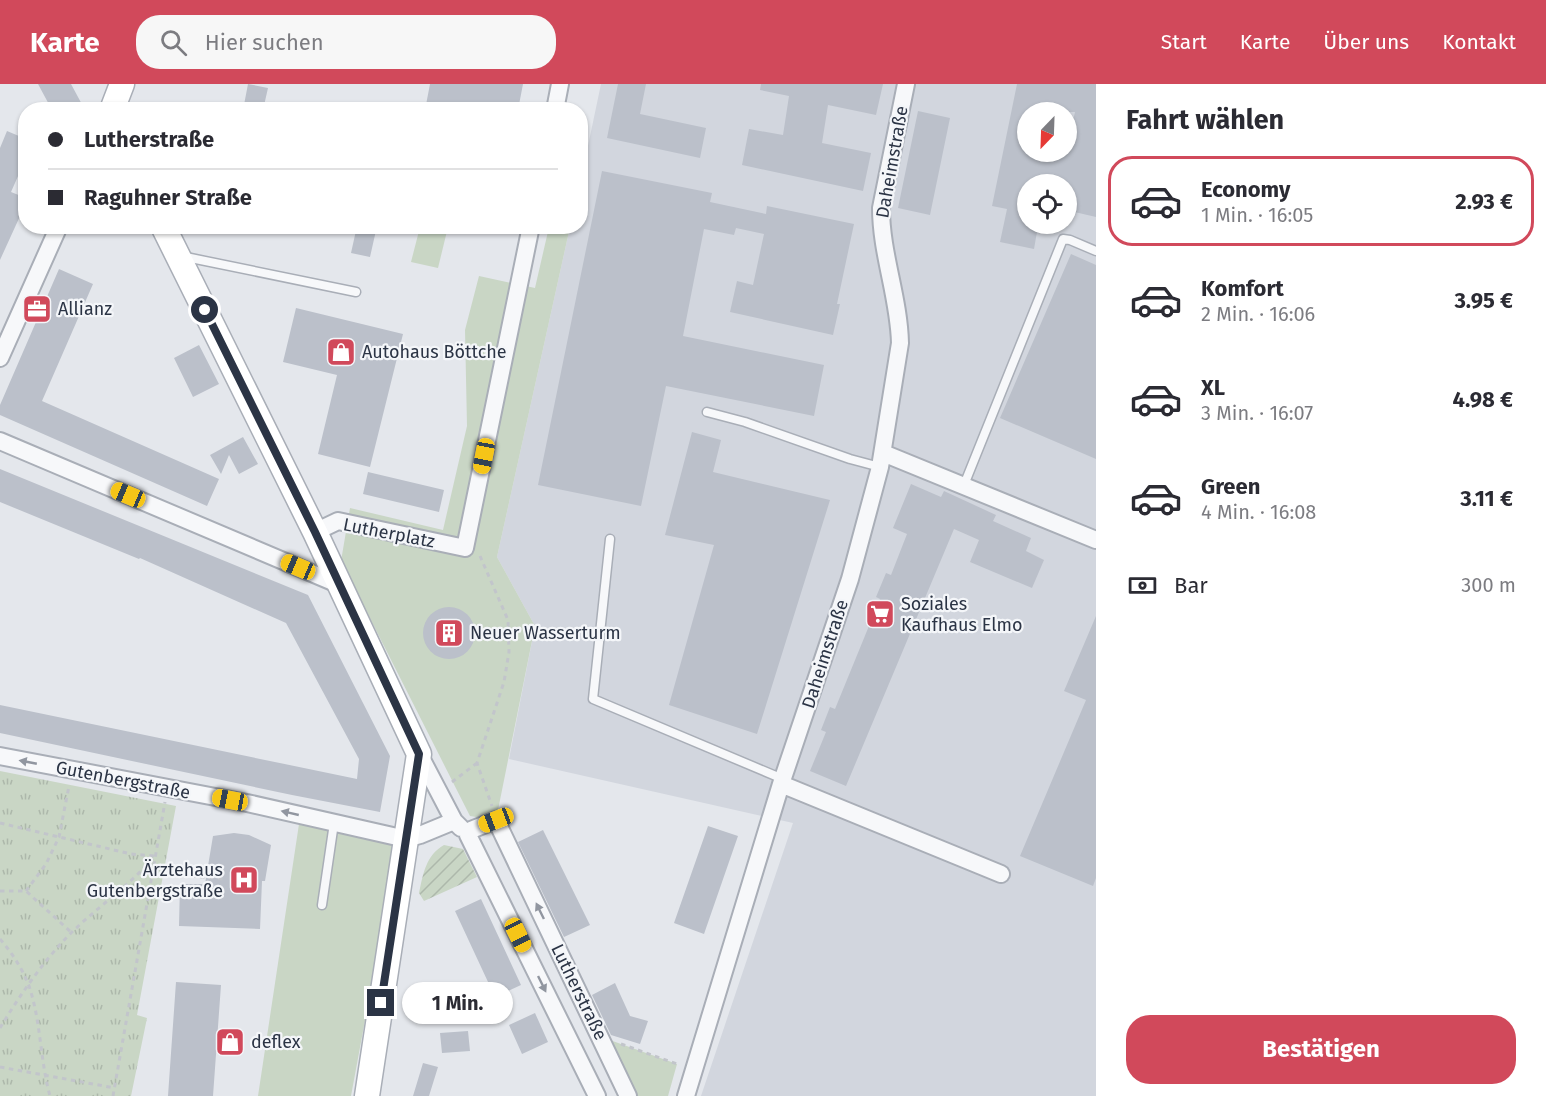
<!DOCTYPE html>
<html lang="de">
<meta charset="utf-8">
<style>
body{margin:0;font-family:"Fira Sans",sans-serif;background:#f7f7f7;color:#2b2b33;height:100vh;display:flex;flex-direction:column;font-size:22px;white-space:nowrap}
*{box-sizing:border-box;margin:0}
p{font-size:20px;color:#7c7c81}
.icon{flex:none;width:33px;height:33px;fill:none;stroke:currentColor;stroke-width:2;stroke-linecap:round;stroke-linejoin:round}
.map{position:relative;flex:1;overflow:hidden}
.panel{display:flex;flex-direction:column;background:#fff;width:450px}
.panel>*{flex:none}
.top-card{position:absolute;left:18px;top:18px;width:570px;height:132px;border-radius:24px;box-shadow:0 2px 4px #0004;display:grid;align-content:center;height:132px;padding:0 30px;background:#fff}
.needle{width:39px;rotate:203deg}
.buttons{position:absolute;left:1017px;top:18px;display:grid;gap:12px}
.buttons a{display:grid;place-items:center;width:60px;height:60px;border-radius:50%;background:#fff;box-shadow:0 2px 4px #0004;font-size:30px}
.end{position:absolute;width:27px;height:27px;margin:-14px;border:8px solid #2b3445;background:#fff;box-shadow:0 0 0 3px #fff}
.from{border-radius:50%}
.bubble{position:absolute;height:42px;border-radius:21px;background:#fff;box-shadow:0 2px 4px #0004;font-size:20px;font-weight:700;line-height:42px;text-align:center}
.car{position:absolute;width:18px;height:36px;margin:-18px -9px;border-radius:8px;box-shadow:0 0 4px 2px #0007;background:linear-gradient(#f5c518 24%,#345 0 40%,#f5c518 0 76%,#345 0 86%,#f5c518 0)}
.top-card b{display:flex;align-items:center;gap:21px;height:57px;font-size:22px}
.top-card b+b{border-top:2px solid #e1e1e2}
.top-card i{width:15px;height:15px;background:#2b2b33}
ul{padding:0;list-style:none}
li{display:flex;align-items:center;gap:18px;height:90px;margin:0 12px 9px;padding:0 18px;border:3px solid transparent;border-radius:24px}
li div{flex:1}
li b{display:block;font-size:22px}
li em{font-style:normal;font-weight:700}
li.on{border-color:#d1495b}
li>.icon{width:54px;height:54px;stroke-width:1.5}
h2{padding:0 30px;font-size:27px;line-height:72px}
.pay{display:flex;align-items:center;gap:15px;height:66px;padding:0 30px;font-size:22px}
.pay p{margin-inline-start:auto}
.primary-button{display:flex;gap:12px;margin-top:auto;padding:12px 30px}
.primary-button a{flex:1;height:69px;border-radius:24px;background:#d1495b;color:#fff;font-size:24px;font-weight:700;line-height:69px;text-align:center}
header{display:flex;align-items:center;gap:36px;box-sizing:border-box;height:84px;padding:0 30px;background:#d1495b;color:#fff}
header strong{font-size:28px}
nav{display:flex;gap:33px;margin-inline-start:auto;font-size:21px}
.search{width:420px;height:54px;background:#f7f7f7;display:flex;align-items:center;gap:15px;box-sizing:border-box;padding:0 21px;border-radius:24px;color:#7c7c81;font-size:22px}
main{display:flex;flex:1;min-height:0}
.map>svg:first-child{display:block}
.built{fill:#d2d6de;fill-rule:evenodd}
.grass{fill:#c9d6c5}
.park{fill:url(#park-tufts)}
.garden{fill:url(#garden-furrows)}
.building{fill:#bbc0ca;fill-rule:evenodd}
.lines{fill:none;stroke-linecap:round;stroke-linejoin:round}
.lane-casing{stroke:#a9aeb7;stroke-width:11}
.street-casing{stroke:#a9aeb7;stroke-width:20}
.secondary-casing{stroke:#a9aeb7;stroke-width:27}
.path{stroke:#c2c5cb;stroke-width:3;stroke-dasharray:4.5 4.5;stroke-linecap:butt}
.lane{stroke:#f7f8fa;stroke-width:8}
.street{stroke:#f7f8fa;stroke-width:16}
.secondary{stroke:#fff;stroke-width:24}
.oneway{fill:#9196a0}
.route{stroke:#2b3445;stroke-width:8}
.labels{text-anchor:middle;dominant-baseline:central;stroke-width:4.5;stroke-linejoin:round;paint-order:stroke}
.street-label{font-size:18px;fill:#2b3445;stroke:#f4f6f9}
.poi-label{font-size:18px;fill:#2b3445;stroke:#f4f6f9;text-anchor:start}
</style>
<header>
<strong>Karte</strong>
<div class="search"><svg class="icon" aria-label="search" viewBox="0 0 24 24"><circle cx="10" cy="10" r="6"/><path d="M15 15l6 6"/></svg>Hier suchen</div>
<nav><a>Start</a><a>Karte</a><a>Über uns</a><a>Kontakt</a></nav>
</header>
<main>
<div class="map">
<svg width="1096" height="1012" viewBox="0 0 1096 1012">
<defs>
<pattern id="park-tufts" width="24" height="20" patternUnits="userSpaceOnUse" patternTransform="scale(1.5)"><rect width="24" height="20" fill="#c9d6c5"/><path d="M3 7l-1-3M5 7V3M7 7l1-3M15 17l-1-3M17 17v-4M19 17l1-3" fill="none" stroke="#adb8ab"/></pattern>
<pattern id="garden-furrows" width="10" height="10" patternUnits="userSpaceOnUse" patternTransform="scale(1.5)"><rect width="10" height="10" fill="#c9d6c5"/><path d="M-1 1l2-2M0 10L10 0M9 11l2-2" fill="none" stroke="#adb8ab"/></pattern>
</defs>
<rect width="100%" height="100%" fill="#e4e7ec"/>
<path class="built" d="M601,0h495v1012h-395l92,-273 -284,-64 26,-133 -38,-69 73,-330 10,-1 1,-47zM1028,28h38v40h-38zM1028,100h38v40h-38z"/>
<path class="grass" d="M420,143h28l-10,41 -27,-6z
M549,143h21l-73,330 38,69 -39,194 -26,-4 -129,-255 9,-53 93,22 24,-104 -2,-96 14,-54 56,12z
M299,740l99,18 -47,254h-93z
M607,955l70,25 -9,32h-33z"/>
<path class="park" d="M0,687l176,35 -39,209 10,3 -16,78h-131z"/>
<path class="garden" d="M444,761l19,4 14,28 -53,24 -5,-8c4,-19 7,-38 25,-48z"/>
<path class="building" d="M38,0h33l14,26h-33z
M248,0l20,4 -5,22h-20z
M430,0h93l-5,26h-93z
M618,0h28l-6,30 66,14 -6,30 -93,-20z
M761,0h122l-7,31 -48,-10 -6,38 49,10 -8,38 -121,-26 7,-36 34,6 6,-39 -29,-6z
M1017,0h79v133l-30,-7v-26h-38v40l10,2 -4,23 -34,-7 7,-33 -15,-3zM1028,28h47l-9,40h-38z
M918,27l32,7 -20,97 -32,-7z
M7,47l19,8v19l-15,34 15,6v5l-26,57v-112z
M602,87l110,22 -2,9 56,12 1,-8 87,18 -17,80h3l-7,31 -103,-23 7,-31 16,4 11,-51 -28,-6 -2,7 -30,-6 -21,107 141,29 -10,51 -148,-30 -25,120 -103,-21z
M357,142h20l-7,31 -19,-4z
M1071,170l25,11v194l-96,-41z
M59,185l34,15 -51,117 177,78 -12,27 -207,-91v-10z
M296,224l107,26 -33,133 -52,-13 19,-79 -54,-13z
M199,261l20,39 -26,13 -19,-39z
M692,348l29,8 -8,32 117,28 -73,234 -88,-29 45,-160 -49,-10z
M243,353l15,27 -19,10 -10,-19 -8,19 -11,-19z
M0,385l308,126 82,161 -10,56 -88,-17 -292,-62v-28l357,74 2,-20 -73,-136 -146,-65 -1,1 -139,-57z
M368,388l76,18 -5,22 -76,-18z
M911,400l30,13 3,-6 52,24 -3,6 38,17 -5,13 18,9 -12,28 -62,-26 9,-22 -25,-11 -108,257 -36,-15 16,-39 -5,-2 9,-23 5,2 45,-110 -4,-2 10,-24 5,2 16,-41 -14,-6z
M423 549a26 26 0 1 1 52 0a26 26 0 1 1-52 0Z
M1096,532v262l-3,8 -73,-30 66,-156 -22,-9z
M708,742l30,10 -34,98 -30,-11z
M543,746l47,95 -26,12 -46,-95z
M234,749l15,2 22,10 -6,36h-3l-2,48 -81,-3 1,-42h25l8,-48z
M481,815l40,86 -26,12 -40,-86z
M176,898l45,3 -8,111h-45z
M615,899l15,33 18,5 -8,23 -29,-9 -19,-40z
M535,929l13,29 -26,12 -13,-29z
M468,947l2,20 -28,2 -2,-20z
M423,979l15,4 -9,29h-16z"/>
<g class="lines">
<g class="lane-casing">
<path id="lane" d="M181,172l175,36
M707,328l38,10 105,37 30,8
M964,401l99,-246 7,1 26,11
M610,455l-17,160 190,80
M322,821l12,-82"/>
</g>
<g class="street-casing">
<path id="street" d="M555,26l5,-26
M0,274l59,-132
M0,357l340,144
M883,369l213,87
M315,448l23,-11 127,27 66,-322
M419,670l35,67 7,7
M0,672l247,47 159,36 14,-4 34,-14
M781,700l220,90
M597,1012l-129,-261 3,-5 25,-10 132,276
M686,1012l95,-312 69,-205 30,-112 20,-124c-1,-46 -19,-89 -19,-135l25,-124"/>
</g>
<g class="secondary-casing">
<path id="secondary" d="M112,26l10,-26
M163,142l152,306 104,222 -52,342"/>
</g>
<path class="path" d="M480,472l28,64 1,32 -5,30 -27,81 15,43
M452,698l25,-19
M0,739l131,31 24,2
M183,788l8,4 32,3
M0,807h26l46,42
M26,807l20,-27 13,-27 10,-51
M0,855c12,14 22,29 29,47 12,35 11,74 21,110
M0,944c20,-33 44,-68 72,-96 27,-26 58,-47 82,-75
M621,960l59,21
M0,983l115,21
M113,1012l52,-294"/>
<use href="#lane" class="lane"/>
<use href="#street" class="street"/>
<use href="#secondary" class="secondary"/>
</g>
<defs><path id="oneway-solid" d="M-6-.8H1V-3.2L6.5 0L1 3.2V.8H-6Z" transform="scale(1.5)"/></defs>
<g class="oneway">
<use href="#oneway-solid" transform="translate(28 678) rotate(-169)"/>
<use href="#oneway-solid" transform="translate(290 729) rotate(-167)"/>
<use href="#oneway-solid" transform="translate(540 827) rotate(-116)"/>
<use href="#oneway-solid" transform="translate(542 900) rotate(64)"/>
</g>
<g class="lines">
<path class="route" d="M205,226l110,222 104,222 -38,249"/>
</g>
<defs>
<g id="office-square" transform="scale(1.5)"><rect x="-9" y="-9" width="18" height="18" rx="4" fill="#d1495b" stroke="#f4f6f9"/><path d="M-6-3h4V-5.5h4V-3h4V5H-6ZM-1-4.5V-3h2v-1.5ZM-6 0V1H6V0Z" fill="#fff"/></g>
<g id="shop-square" transform="scale(1.5)"><rect x="-9" y="-9" width="18" height="18" rx="4" fill="#d1495b" stroke="#f4f6f9"/><path d="M-5-2.5h2.3a2.7 3.5 0 0 1 5.4 0H5L5.5 6h-11ZM-1.5-2.5h3a1.5 2.3 0 0 0-3 0Z" fill="#fff"/></g>
<g id="supermarket-square" transform="scale(1.5)"><rect x="-9" y="-9" width="18" height="18" rx="4" fill="#d1495b" stroke="#f4f6f9"/><path d="M-6-5.5h2.5l.6 2H6L4.5 2H-2.5L-4.4-4H-6ZM-1.5 3.2a1.3 1.3 0 1 0 .1 0ZM3 3.2a1.3 1.3 0 1 0 .1 0Z" fill="#fff"/></g>
<g id="building-square" transform="scale(1.5)"><rect x="-9" y="-9" width="18" height="18" rx="4" fill="#d1495b" stroke="#f4f6f9"/><path d="M-4-6H4V6H1V3H-1V6H-4ZM-2.5-4.3h1.7v1.8h-1.7ZM.8-4.3h1.7v1.8H.8ZM-2.5-1h1.7V.8h-1.7ZM.8-1h1.7V.8H.8Z" fill="#fff"/></g>
<g id="hospital-square" transform="scale(1.5)"><rect x="-9" y="-9" width="18" height="18" rx="4" fill="#d1495b" stroke="#f4f6f9"/><path d="M-5-5h3v3.5h4V-5h3V5h-3V1.5h-4V5h-3Z" fill="#fff"/></g>
</defs>
<g fill-rule="evenodd">
<use href="#office-square" x="37" y="225"/>
<use href="#shop-square" x="341" y="268"/>
<use href="#supermarket-square" x="880" y="530"/>
<use href="#building-square" x="449" y="549"/>
<use href="#hospital-square" x="244" y="796"/>
<use href="#shop-square" x="230" y="958"/>
</g>
<g class="labels">
<g class="street-label">
<text transform="translate(892 78) rotate(-80)">Daheimstraße</text>
<text transform="translate(389 449) rotate(11)">Lutherplatz</text>
<text transform="translate(825 570) rotate(-72)">Daheimstraße</text>
<text transform="translate(123 696) rotate(11)">Gutenbergstraße</text>
<text transform="translate(579 908) rotate(64)">Lutherstraße</text>
</g>
<g class="poi-label">
<text x="58" y="225">Allianz</text>
<text x="362" y="268">Autohaus Böttche</text>
<text x="901" y="520">Soziales<tspan x="901" dy="21">Kaufhaus Elmo</tspan></text>
<text x="470" y="549">Neuer Wasserturm</text>
<text x="223" y="786" text-anchor="end">Ärztehaus<tspan x="223" dy="21">Gutenbergstraße</tspan></text>
<text x="251" y="958">deflex</text>
</g>
</g>
</svg>
<div class="buttons">
<a><svg class="needle" viewBox="-14 -14 28 28"><path d="M0-13l5 13h-10z" fill="#e53935"/><path d="M0 13l5-13h-10z" fill="#7c7c81"/></svg></a>
<a><svg class="icon" aria-label="locate" viewBox="0 0 24 24"><circle cx="12" cy="12" r="6"/><path d="M12 2v4M12 18v4M2 12h4M18 12h4"/></svg></a>
</div>
<i class="end from" style="left:205px;top:226px"></i>
<i class="end" style="left:381px;top:919px"></i>
<div class="bubble" style="left:402px;top:898px;width:111px">1 Min.</div>
<i class="car" style="left:484px;top:372px;rotate:191deg"></i>
<i class="car" style="left:128px;top:411px;rotate:293deg"></i>
<i class="car" style="left:298px;top:483px;rotate:293deg"></i>
<i class="car" style="left:230px;top:716px;rotate:281deg"></i>
<i class="car" style="left:496px;top:736px;rotate:249deg"></i>
<i class="car" style="left:518px;top:851px;rotate:154deg"></i>
<div class="top-card">
<b><i class="from"></i>Lutherstraße</b>
<b><i></i>Raguhner Straße</b>
</div>
</div>
<section class="panel">
<h2>Fahrt wählen</h2>
<ul>
<li class="on"><svg class="icon" aria-label="car" viewBox="0 0 24 24"><path d="M5 17H2v-5l4-1 3-4h7l3 4 3 1v5h-3M9 17h6M6 11h13"/><circle cx="7" cy="17" r="2"/><circle cx="17" cy="17" r="2"/></svg><div><b>Economy</b><p>1 Min. · 16:05</p></div><em>2.93 €</em></li>
<li><svg class="icon" aria-label="car" viewBox="0 0 24 24"><path d="M5 17H2v-5l4-1 3-4h7l3 4 3 1v5h-3M9 17h6M6 11h13"/><circle cx="7" cy="17" r="2"/><circle cx="17" cy="17" r="2"/></svg><div><b>Komfort</b><p>2 Min. · 16:06</p></div><em>3.95 €</em></li>
<li><svg class="icon" aria-label="car" viewBox="0 0 24 24"><path d="M5 17H2v-5l4-1 3-4h7l3 4 3 1v5h-3M9 17h6M6 11h13"/><circle cx="7" cy="17" r="2"/><circle cx="17" cy="17" r="2"/></svg><div><b>XL</b><p>3 Min. · 16:07</p></div><em>4.98 €</em></li>
<li><svg class="icon" aria-label="car" viewBox="0 0 24 24"><path d="M5 17H2v-5l4-1 3-4h7l3 4 3 1v5h-3M9 17h6M6 11h13"/><circle cx="7" cy="17" r="2"/><circle cx="17" cy="17" r="2"/></svg><div><b>Green</b><p>4 Min. · 16:08</p></div><em>3.11 €</em></li>
</ul>
<div class="pay"><svg class="icon" aria-label="cash" viewBox="0 0 24 24"><path d="M3 7h18v10H3z"/><circle cx="12" cy="12" r="2"/></svg>Bar<p>300 m</p></div>
<div class="primary-button"><a>Bestätigen</a></div>
</section>
</main>
